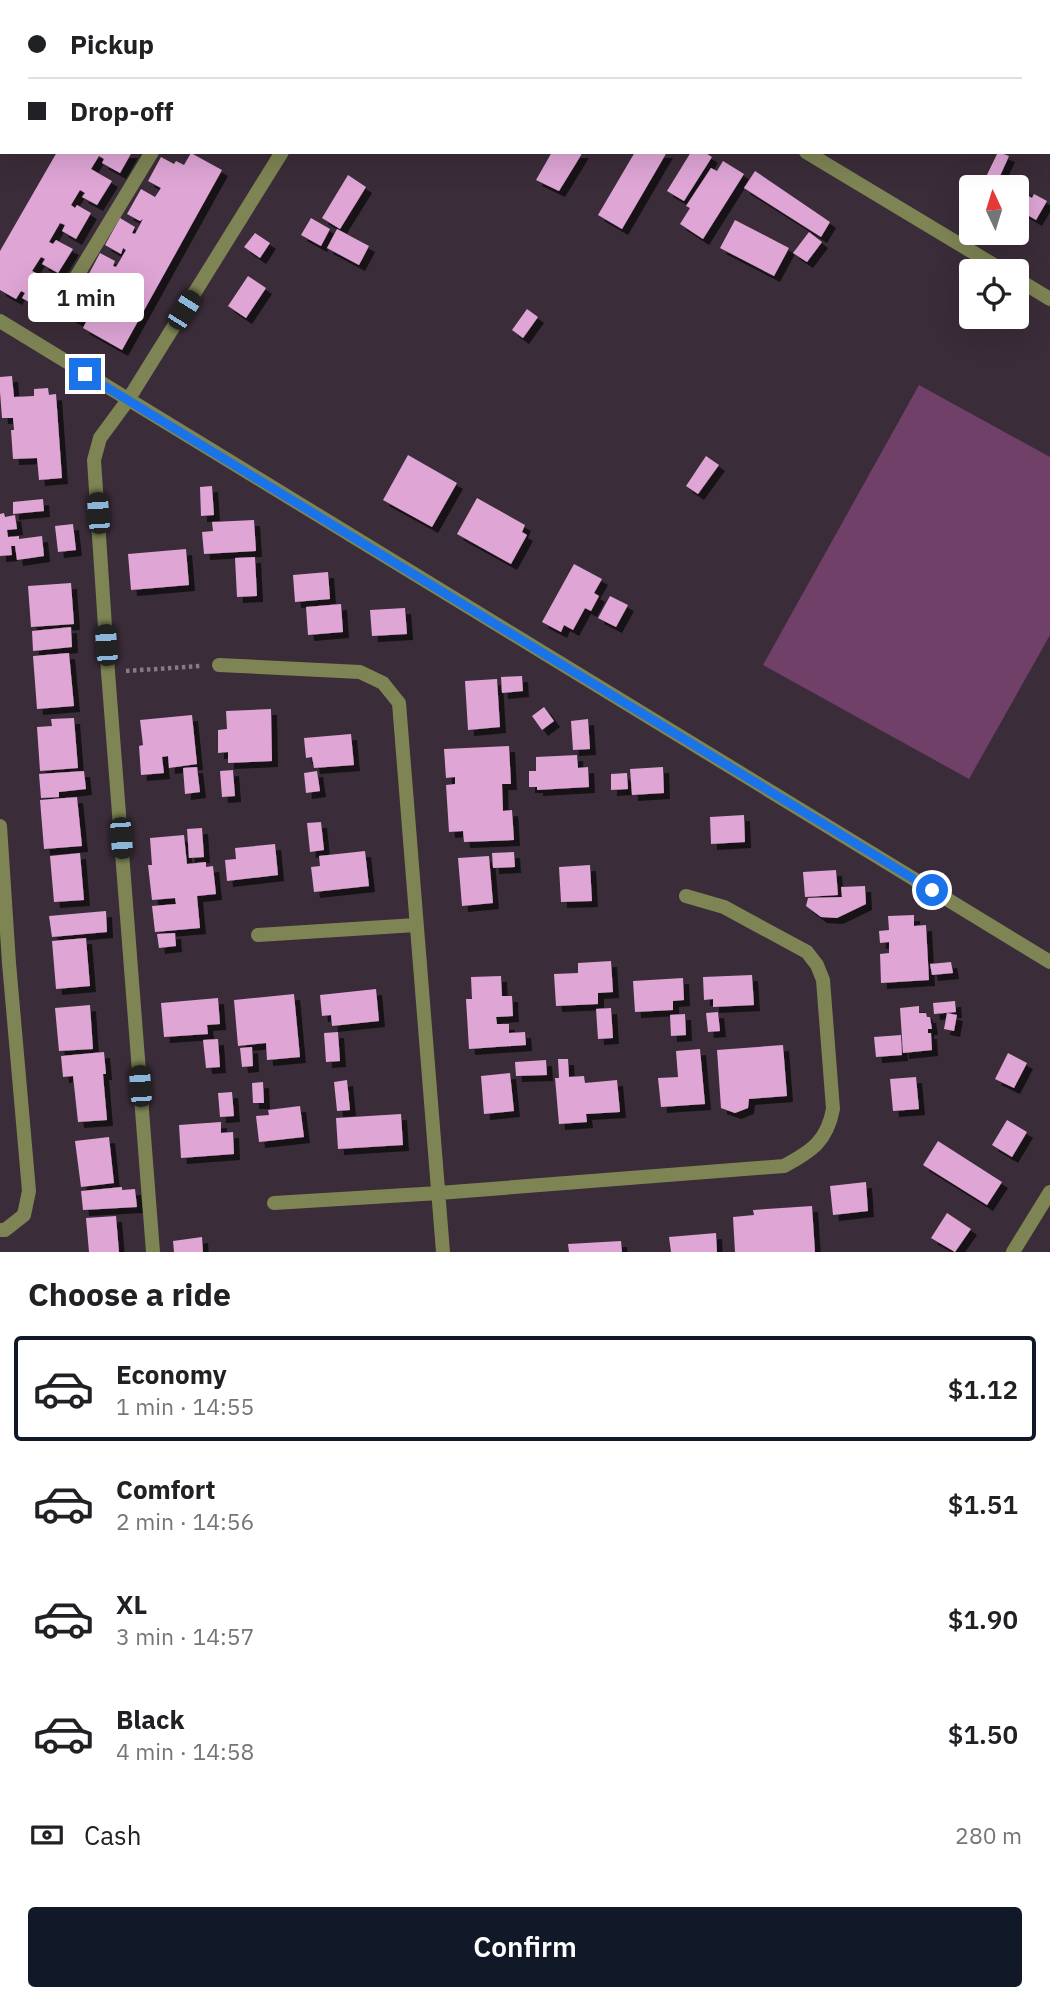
<!DOCTYPE html>
<meta charset="utf-8">
<style>
body{margin:0;font-family:"IBM Plex Sans",sans-serif;background:#f6f6f6;color:#202124;height:100vh;display:flex;flex-direction:column;font-size:26px;white-space:nowrap}
*{box-sizing:border-box;margin:0}
p{font-size:23px;color:#757577}
.icon{flex:none;width:38px;height:38px;fill:none;stroke:currentColor;stroke-width:2;stroke-linecap:round;stroke-linejoin:round}
.map{position:relative;height:1252px;overflow:hidden}
.panel{display:flex;flex-direction:column;background:#fff;flex:1}
.panel>*{flex:none}
.hud{position:absolute;left:0px;top:0px;width:1050px;height:154px;box-shadow:0 7px 28px #0002;display:grid;align-content:center;height:154px;padding:0 28px;background:#fff}
.needle{width:46px;rotate:356deg}
.controls{position:absolute;left:959px;top:175px;display:grid;gap:14px}
.controls a{display:grid;place-items:center;width:70px;height:70px;border-radius:7px;background:#fff;box-shadow:0 7px 28px #0002;font-size:35px}
.end{position:absolute;width:32px;height:32px;margin:-16px;border:9px solid #1a73e8;background:#fff;box-shadow:0 0 0 4px #fff}
.from{border-radius:50%}
.bubble{position:absolute;height:49px;border-radius:7px;background:#fff;box-shadow:0 7px 28px #0002;font-size:23px;font-weight:600;line-height:49px;text-align:center}
.car{position:absolute;width:21px;height:42px;margin:-21px -10px;border-radius:9px;box-shadow:0 0 5px 2px #0007;background:linear-gradient(#222 24%,#8ab4d8 0 40%,#222 0 76%,#8ab4d8 0 86%,#222 0)}
.hud b{display:flex;align-items:center;gap:24px;height:66px;font-size:26px}
.hud b+b{border-top:2px solid #e0e0e0}
.hud i{width:18px;height:18px;background:#202124}
ul{padding:0;list-style:none}
li{display:flex;align-items:center;gap:21px;height:105px;margin:0 14px 10px;padding:0 14px;border:4px solid transparent;border-radius:7px}
li div{flex:1}
li b{display:block;font-size:26px}
li em{font-style:normal;font-weight:600}
li.active{border-color:#111827}
li>.icon{width:63px;height:63px;stroke-width:1.5}
h2{padding:0 28px;font-size:32px;line-height:84px}
.pay{display:flex;align-items:center;gap:18px;height:77px;padding:0 28px;font-size:26px}
.pay p{margin-inline-start:auto}
.button{display:flex;gap:14px;margin-top:auto;padding:14px 28px}
.button a{flex:1;height:80px;border-radius:7px;background:#111827;color:#fff;font-size:28px;font-weight:600;line-height:80px;text-align:center}
.map>svg:first-child{display:block}
.green{fill:#704069}
.building{fill:#dea5d5;filter:url(#shadow)}
.lines{fill:none;stroke-linecap:round;stroke-linejoin:round}
.path{stroke:#867a84;stroke-width:4.5;stroke-dasharray:3.5 3.5;stroke-linecap:butt}
.minor{stroke:#7e8454;stroke-width:14}
.route{stroke:#1a73e8;stroke-width:9}
</style>
<div class="map">
<svg width="1050" height="1252" viewBox="0 0 1050 1252">
<defs>
<filter id="shadow"><feDropShadow dx="6" dy="6" stdDeviation="0" flood-color="#0009"/></filter>
</defs>
<rect width="100%" height="100%" fill="#3a2c38"/>
<path class="green" d="M919,385l131,72v178l-81,144 -206,-114z"/>
<path class="building" d="M57,152h75l-12,21 -18,-10 2,-4 -5,-3 -8,13 21,12 -15,24 -15,-8 3,-4 -5,-3 -9,15 4,3 2,-3 14,8 -15,26 -14,-8 3,-6 -5,-2 -11,19 4,2 3,-4 17,9 -15,24 -16,-9 3,-5 -4,-2 -9,14 19,9 -15,26 -14,-8 3,-5 -4,-2 -5,8 -16,-9v-39z
M552,152h31l-24,39 -23,-11z
M635,152h32l-45,77 -24,-14z
M691,152h13l8,5 -28,44 -17,-10z
M998,152l11,4 -14,31 -11,-6z
M191,153l31,17 -100,180 -39,-22 4,-8 -5,-3 -2,5 -15,-8 14,-25 19,11 8,-13 -3,-2 -3,4 -15,-8 15,-28 15,8 -2,5 3,1 10,-17 -3,-2 -2,6 -16,-9 15,-27 15,9 -3,6 3,1 8,-15 -3,2 -13,-7 14,-25 14,8 6,-9 -13,-7 13,-24 13,7 2,-3 8,4z
M723,161l21,13 -41,65 -23,-15 10,-16 -4,-2 25,-38 6,3z
M755,171l75,51 -9,15 -77,-49z
M348,175l18,12 -26,42 -18,-11z
M1013,183l13,7 -1,4 7,4 2,-4 13,7 -11,19 -19,-11v-22h-6z
M311,218l19,11 -9,17 -20,-11z
M735,220l54,28 -15,28 -54,-28z
M337,229l32,17 -10,19 -32,-17z
M809,232l13,10 -15,20 -14,-9z
M255,233l15,10 -10,15 -16,-11z
M248,276l18,12 -20,30 -18,-12z
M527,309l11,8 -15,21 -11,-8z
M12,376l2,21 20,-1v-7l14,-1 1,7 7,-1 6,84 -23,2 -2,-22 -24,1 -2,-29h3l-1,-12h-11l-2,-26v-15z
M408,455l49,28 -25,44 -49,-27z
M706,456l13,9 -21,29 -12,-8z
M212,486l2,29 -13,1 -1,-29z
M477,498l48,27 -3,7 5,3 -16,29 -54,-30z
M43,499l1,12 -31,3v-12z
M4,513l1,4 10,-2 2,14 -10,1 1,7 11,-1v3l23,-3 2,20 -27,4 -2,-14h-4l1,9 -12,1v-42z
M254,520l2,31 -52,3 -2,-22 11,-1 -1,-9z
M73,524l3,26 -18,2 -3,-26z
M186,549l3,36 -58,5 -3,-36z
M255,557l2,39 -20,1 -2,-39z
M574,564l28,15 -8,14 5,3 -8,15 -6,-3 -12,22 -9,-5 -3,7 -19,-10z
M328,572l2,27 -35,3 -2,-27z
M71,583l3,41 -43,3 -3,-41z
M610,596l18,9 -12,22 -18,-9z
M341,604l2,28 -35,3 -2,-28z
M405,608l2,26 -35,2 -2,-26z
M71,627l1,20 -39,4 -1,-20z
M69,653l5,53 -37,3 -4,-53z
M522,676l1,15 -21,2 -1,-16z
M497,679l3,48 -32,3 -3,-49z
M544,707l10,14 -12,9 -10,-14z
M271,709l1,52 -44,2v-11l-10,1v-23l9,-1 -1,-18z
M192,715l5,49 -28,4 -1,-12 -6,1 2,16 -23,2 -2,-29 4,-1 -3,-25z
M74,718l4,50 -38,3 -3,-44 15,-1 -1,-7z
M588,719l2,30 -17,1 -2,-29z
M351,734l3,31 -40,3 -2,-11 -6,1 -2,-20z
M509,746l2,38h-9l1,27 9,-1 2,30 -50,2 -1,-11 -14,1 -3,-47 9,-1v-7l-9,1 -2,-29z
M577,755l1,13 10,-1 1,20 -52,3v-3h-8v-16h7v-14z
M197,767l3,25 -15,2 -2,-26z
M663,767l1,26 -32,2 -2,-26z
M233,770l2,26 -13,1 -2,-26z
M84,771l2,18 -27,3v5l-18,1 -2,-24z
M317,771l3,20 -14,2 -2,-20z
M627,773l1,16 -17,1v-16z
M77,797l5,49 -38,3 -4,-49z
M744,815l1,27 -34,2 -1,-27z
M321,822l3,28 -14,2 -3,-29z
M202,828l2,29 -15,1 -2,-29z
M184,835l3,29 19,-2v5l7,-1 3,28 -19,2 3,32 -45,4 -3,-26 24,-2 -1,-6 -23,2 -4,-35h4l-2,-27z
M275,844l3,31 -51,6 -2,-21 11,-1 -1,-11z
M365,851l4,35 -55,6 -3,-25 9,-1 -1,-10z
M514,852l1,15 -22,1 -1,-15z
M80,853l4,47 -30,2 -4,-46z
M489,856l4,47 -31,3 -4,-48z
M590,865l2,36 -31,1 -2,-35z
M836,870l2,25 -33,2 -2,-25z
M865,886l1,18 -29,14 -16,-1 -15,-11 2,-8 34,-1 -1,-10z
M106,911l1,21 -55,5 -3,-21z
M914,915v11l12,-1 3,55 -48,3 -1,-29 9,-1v-11l-9,1 -1,-12 10,-1 -1,-14z
M175,933l1,13 -17,2 -2,-14z
M86,938l4,48 -34,3 -4,-48z
M611,961l2,31 -15,1v11l-42,2 -2,-32 24,-1v-10z
M951,962l2,11 -21,2 -2,-11z
M752,975l2,30 -41,2v-8l-9,1 -1,-23z
M501,976l1,20h10l1,20 -17,1 1,7h12v9l16,-1 1,13 -57,4 -3,-50h6l-1,-22z
M683,978l1,22 -11,1v9l-38,2 -2,-31z
M376,989l3,32 -47,5 -1,-11 -9,1 -2,-21z
M294,994l6,63 -33,3 -1,-17 -28,3 -4,-46z
M218,998l2,26 -13,1 1,9 -44,3 -3,-34z
M955,1001l1,11 -22,2 -1,-11z
M90,1005l3,44 -34,2 -4,-43z
M919,1006v7h7l1,4h3l2,12h-4v4h3l1,17 -29,3 -3,-45z
M611,1008l2,30 -15,1 -2,-30z
M718,1012l2,19 -12,1 -2,-19z
M947,1013l10,2 -3,16 -10,-2z
M685,1014l1,21 -15,1 -1,-21z
M338,1032l2,29 -14,1 -2,-29z
M901,1035l1,20 -26,2 -2,-20z
M218,1039l2,28 -14,1 -3,-28z
M783,1045l4,51 -38,3 -1,9 -13,5 -14,-5 -4,-58z
M252,1047l1,19 -11,1 -2,-19z
M700,1049l5,55 -44,3 -3,-29 20,-1 -2,-26z
M104,1052l2,22h-3l4,46 -29,2 -5,-46 -10,1 -2,-21z
M1008,1053l19,10 -13,25 -19,-9z
M558,1059h10l1,18 15,-1 1,7 32,-3 3,32 -34,2 1,8 -28,2 -4,-46h4z
M546,1060l1,15 -31,1 -1,-14z
M510,1073l4,38 -30,3 -3,-38z
M916,1077l3,32 -26,2 -3,-32z
M347,1080l3,30 -13,1 -3,-29z
M263,1082l1,21h-11l-1,-20z
M232,1092l2,24 -14,1 -2,-24z
M300,1106l4,31 -45,5 -3,-26 13,-1 -1,-5z
M401,1114l2,31 -65,4 -2,-31z
M1007,1120l20,12 -15,25 -20,-12z
M221,1122v11l12,-1 1,22 -53,4 -2,-33z
M109,1137l5,46 -33,4 -6,-46z
M938,1141l64,41 -15,23 -64,-40z
M866,1182l2,29 -35,4 -3,-29z
M122,1187v3l13,-1 2,18 -54,3 -2,-19z
M812,1206l3,46h-80l-2,-35 21,-2 -1,-5z
M947,1213l24,16 -16,23 -24,-14z
M116,1216l3,36h-30l-3,-34z
M716,1233l1,19h-46l-2,-15z
M202,1237l1,15h-29l-1,-11z
M621,1241l1,11h-53l-1,-8z"/>
<g class="lines">
<path class="path" d="M126,671l75,-5"/>
<path class="minor" d="M559,0l3,2
M85,2l1,-2
M376,2l1,-2
M0,27l2,1
M806,152l198,119
M1017,279l33,20
M55,312l97,-160
M0,321l1050,641
M219,665l141,7 23,11 16,20 44,549
M0,826l9,137 20,228 -5,24 -19,15h-5
M258,935l158,-10
M274,1203l165,-10 345,-27c28,-15 43,-25 49,-57l-10,-129 -6,-15 -10,-13 -83,-45 -38,-11
M153,1252l-45,-580 -14,-212 6,-22 28,-38 154,-248
M1013,1252l37,-60"/>
</g>
<g class="lines">
<path class="route" d="M85,374l847,516"/>
</g>
</svg>
<div class="controls">
<a><svg class="needle" viewBox="-14 -14 28 28"><path d="M0-13l5 13h-10z" fill="#e53935"/><path d="M0 13l5-13h-10z" fill="#757577"/></svg></a>
<a><svg class="icon" aria-label="locate" viewBox="0 0 24 24"><circle cx="12" cy="12" r="6"/><path d="M12 2v4M12 18v4M2 12h4M18 12h4"/></svg></a>
</div>
<i class="end from" style="left:932px;top:890px"></i>
<i class="end" style="left:85px;top:374px"></i>
<div class="bubble" style="left:28px;top:273px;width:116px">1 min</div>
<i class="car" style="left:184px;top:310px;rotate:32deg"></i>
<i class="car" style="left:98px;top:513px;rotate:356deg"></i>
<i class="car" style="left:106px;top:645px;rotate:356deg"></i>
<i class="car" style="left:121px;top:838px;rotate:176deg"></i>
<i class="car" style="left:140px;top:1086px;rotate:356deg"></i>
<div class="hud">
<b><i class="from"></i>Pickup</b>
<b><i></i>Drop-off</b>
</div>
</div>
<section class="panel">
<h2>Choose a ride</h2>
<ul>
<li class="active"><svg class="icon" aria-label="car" viewBox="0 0 24 24"><path d="M5 17H2v-5l4-1 3-4h7l3 4 3 1v5h-3M9 17h6M6 11h13"/><circle cx="7" cy="17" r="2"/><circle cx="17" cy="17" r="2"/></svg><div><b>Economy</b><p>1 min · 14:55</p></div><em>$1.12</em></li>
<li><svg class="icon" aria-label="car" viewBox="0 0 24 24"><path d="M5 17H2v-5l4-1 3-4h7l3 4 3 1v5h-3M9 17h6M6 11h13"/><circle cx="7" cy="17" r="2"/><circle cx="17" cy="17" r="2"/></svg><div><b>Comfort</b><p>2 min · 14:56</p></div><em>$1.51</em></li>
<li><svg class="icon" aria-label="car" viewBox="0 0 24 24"><path d="M5 17H2v-5l4-1 3-4h7l3 4 3 1v5h-3M9 17h6M6 11h13"/><circle cx="7" cy="17" r="2"/><circle cx="17" cy="17" r="2"/></svg><div><b>XL</b><p>3 min · 14:57</p></div><em>$1.90</em></li>
<li><svg class="icon" aria-label="car" viewBox="0 0 24 24"><path d="M5 17H2v-5l4-1 3-4h7l3 4 3 1v5h-3M9 17h6M6 11h13"/><circle cx="7" cy="17" r="2"/><circle cx="17" cy="17" r="2"/></svg><div><b>Black</b><p>4 min · 14:58</p></div><em>$1.50</em></li>
</ul>
<div class="pay"><svg class="icon" aria-label="cash" viewBox="0 0 24 24"><path d="M3 7h18v10H3z"/><circle cx="12" cy="12" r="2"/></svg>Cash<p>280 m</p></div>
<div class="button"><a>Confirm</a></div>
</section>
